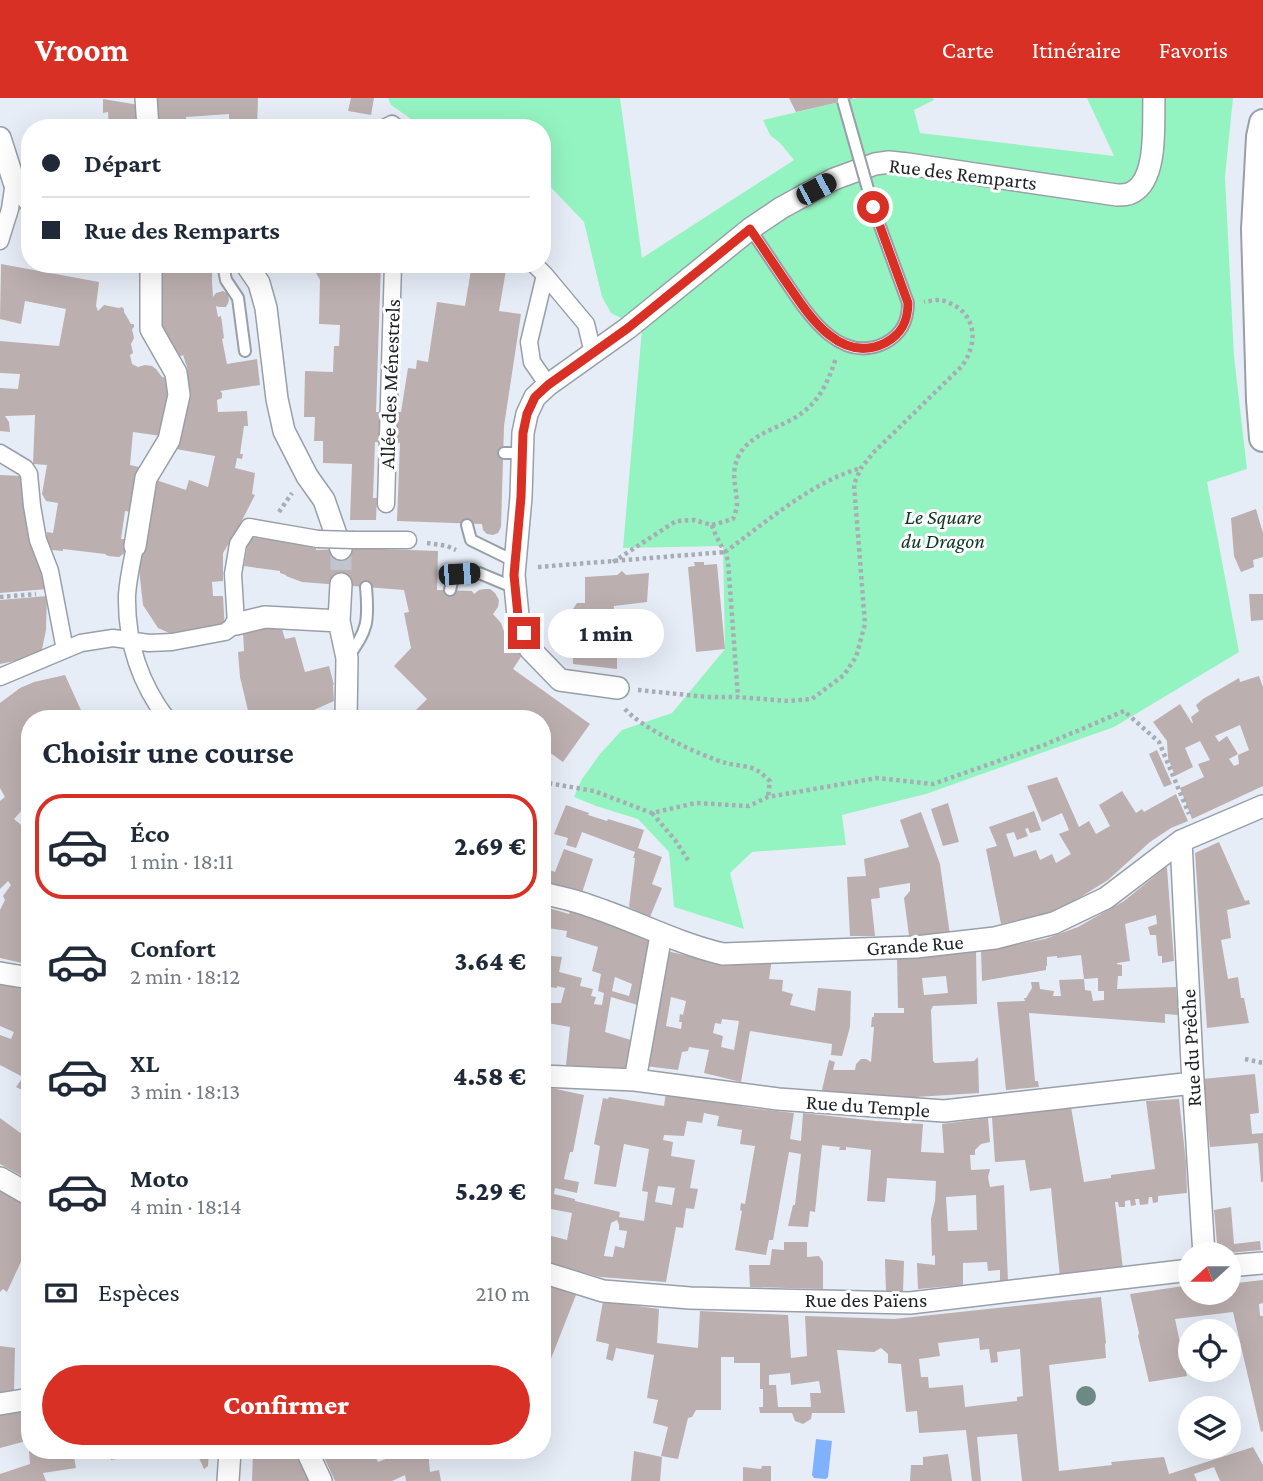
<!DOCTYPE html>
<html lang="fr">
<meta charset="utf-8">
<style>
body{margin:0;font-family:"Crimson Pro",serif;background:#f2f2f3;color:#1f2937;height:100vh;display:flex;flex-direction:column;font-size:26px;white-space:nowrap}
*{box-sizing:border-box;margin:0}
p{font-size:23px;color:#747a83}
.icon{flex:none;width:38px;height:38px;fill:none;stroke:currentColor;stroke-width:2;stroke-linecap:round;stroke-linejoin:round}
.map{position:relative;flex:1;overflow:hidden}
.details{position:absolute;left:21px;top:612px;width:530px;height:749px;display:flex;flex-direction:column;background:#fff;border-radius:28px;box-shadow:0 7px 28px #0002}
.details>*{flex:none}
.hud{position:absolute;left:21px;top:21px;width:530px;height:154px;border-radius:28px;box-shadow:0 7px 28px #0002;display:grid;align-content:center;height:154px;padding:0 21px;background:#fff}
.needle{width:46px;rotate:249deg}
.tools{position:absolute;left:1178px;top:1144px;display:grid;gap:14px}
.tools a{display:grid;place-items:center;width:63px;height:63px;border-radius:50%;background:#fff;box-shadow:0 7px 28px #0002;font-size:35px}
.end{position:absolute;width:32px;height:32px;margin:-16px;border:9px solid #d93025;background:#fff;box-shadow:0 0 0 4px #fff}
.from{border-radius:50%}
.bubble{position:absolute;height:49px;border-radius:24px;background:#fff;box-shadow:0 7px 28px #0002;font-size:23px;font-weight:800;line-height:49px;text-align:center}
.car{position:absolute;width:21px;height:42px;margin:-21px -10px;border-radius:9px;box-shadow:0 0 5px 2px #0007;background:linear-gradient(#222 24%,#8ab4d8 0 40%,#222 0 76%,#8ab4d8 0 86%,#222 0)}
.hud b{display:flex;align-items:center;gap:24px;height:66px;font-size:26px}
.hud b+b{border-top:2px solid #e0e1e3}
.hud i{width:18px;height:18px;background:#1f2937}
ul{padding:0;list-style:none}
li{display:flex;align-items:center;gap:21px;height:105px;margin:0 14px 10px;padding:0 7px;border:4px solid transparent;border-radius:28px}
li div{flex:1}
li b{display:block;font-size:26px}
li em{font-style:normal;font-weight:800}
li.active{border-color:#d93025}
li>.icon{width:63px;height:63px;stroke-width:1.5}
h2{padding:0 21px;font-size:32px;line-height:84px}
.pay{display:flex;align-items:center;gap:18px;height:77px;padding:0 21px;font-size:26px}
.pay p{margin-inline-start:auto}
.action{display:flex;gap:14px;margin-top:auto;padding:14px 21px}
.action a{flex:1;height:80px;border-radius:42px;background:#d93025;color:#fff;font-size:28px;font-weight:800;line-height:80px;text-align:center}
header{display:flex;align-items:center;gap:42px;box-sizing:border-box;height:98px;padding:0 35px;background:#d93025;color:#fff}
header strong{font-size:33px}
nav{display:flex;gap:38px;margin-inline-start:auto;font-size:24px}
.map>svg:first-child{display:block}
.green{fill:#94f4c1}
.water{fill:#80b1ff}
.building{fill:#bcafaf;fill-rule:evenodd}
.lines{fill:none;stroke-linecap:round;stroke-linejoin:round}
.minor-tunnel{stroke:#bfc4cd;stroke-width:21;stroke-dasharray:21 10;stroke-linecap:butt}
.service-casing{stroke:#999fa8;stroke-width:14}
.pedestrian-casing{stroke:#999fa8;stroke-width:19}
.minor-casing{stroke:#999fa8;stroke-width:24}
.tertiary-casing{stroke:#999fa8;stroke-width:30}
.path{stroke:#a8adb5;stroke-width:4.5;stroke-dasharray:3.5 3.5;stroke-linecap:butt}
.service{stroke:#fff;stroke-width:10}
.pedestrian{stroke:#fff;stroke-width:16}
.minor{stroke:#fff;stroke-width:21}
.tertiary{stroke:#fff;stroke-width:26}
.service-bridge-casing{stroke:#999fa8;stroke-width:14;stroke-linecap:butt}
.pedestrian-bridge-casing{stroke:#999fa8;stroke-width:19;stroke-linecap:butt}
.service-bridge{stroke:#fff;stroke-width:10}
.pedestrian-bridge{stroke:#fff;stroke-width:16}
.tree{fill:#6d8983}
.route{stroke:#d93025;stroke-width:9}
.labels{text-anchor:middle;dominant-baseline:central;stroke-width:6;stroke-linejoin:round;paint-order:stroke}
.street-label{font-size:21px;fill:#1f2124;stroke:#fff}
.park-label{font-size:21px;font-style:italic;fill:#0a3824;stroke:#fff}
</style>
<header>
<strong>Vroom</strong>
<nav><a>Carte</a><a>Itinéraire</a><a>Favoris</a></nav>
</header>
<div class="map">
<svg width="1263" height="1383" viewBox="0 0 1263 1383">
<rect width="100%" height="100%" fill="#e7edf7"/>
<path class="green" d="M388,0h232l22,160 152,-98 -14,-17 -10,-8 -7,-15 94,-22h76l1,2 -20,10 6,23 194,23 -27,-58h146l-8,79 9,179 13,113 -40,13 32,170 -125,75 -188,67 -84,21 4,30 -94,7 -22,21 14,56 -70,-22 -5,-55 -31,-33 -42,-13 -22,-9 8,-18 18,-25 22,-24 50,-17 53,-64 -2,-103 -100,2 19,-219 -31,-16 -9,-16 -18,-75 -41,-43 -1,-51h-118l-33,-23z"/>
<path class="water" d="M816,1341l16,2 -4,36 -2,2 -12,-1 -2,-3z"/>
<path class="building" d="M156,0h102l-1,30h-28v-14l-43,3 1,11h-29z
M351,0h23l-3,17 -23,-4z
M789,0h63l1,1 -57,13z
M103,1l36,6 1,23h-31l-1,-16 -5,1z
M1,166l98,18 -3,24 2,5 6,-6 15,3 3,-1 2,2v3l7,12h3v3l-2,2 2,9 -3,6 2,9 -3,2 2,9 6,3 7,-2 7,1 4,3 6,8 5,1 2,12 -8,46 -28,-4 -3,33 9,2 -7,45 -7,-1 -4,28h6l-1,13 -7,5 -11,-1 -3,-2 -42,-5v2l-12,-1 -5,-8 1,-10 6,1 5,-30 -12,-2 -4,-7 5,-29 -14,-1 2,-49 -30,1 4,6 1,10 -10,-1v-43l18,1 2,-15 -20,-1v-32l59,5 7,-37 -41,-8 -4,23 -21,-5z
M162,166h50v18l1,15 3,-4 7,-2 5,3 1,7 -3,6h-7l-3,-1 2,11 3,-1 3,22 -2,1 5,25 30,-5 3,26 -40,6 2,2v5l-5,2 1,12 29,-1 1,15h-4l-4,28h3l-1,5 -5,-1 -2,10 20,5 -3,21 3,1 -20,39 -12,19v28l-11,1 1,14h10l2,35 -49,5 -18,-8 -15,-23 -5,-45 18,-80 30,10 3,-10 19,7 7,-31 -39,-7 13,-53 -2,-29 -4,-12 -9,4 -13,-32z
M311,166h70l-5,148h25l7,-44 8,1 1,-9 11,2 9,-60 28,4 7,-42h35l-8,47 22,3 -17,112 -3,101 -3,6 -5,2 -6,-1 -4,-4 -1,-6 -85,-3 3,-78 -25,-1 -2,56h4l-1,22h-26l2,-56 -29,-1v-22h-9l1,-24h-11l1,-46 28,1 1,-26h5l1,-21 -21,-1 1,-44z
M0,377l22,1 7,59 18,54 -47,4z
M1256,411l7,24v24l-10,3 1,7 -13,5 -7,-16 -3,-38z
M249,439l39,5 28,6v2l34,-1v-1l88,3 -1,39 35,1 2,3 5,-4 6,-1h5l5,4 4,7 -1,7 -5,7 8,9 5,14 6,9 10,9 -9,14 77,55 -27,38 -21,-15v-28h-56l-6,-4 -5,4h-54l-7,-7 13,-13 -33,-33 17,-18 -7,-35 5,-1 -5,-22 -102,-8 -16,-6v-1l-6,-2v-2l-36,-5z
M694,464h10v3l13,-1 8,85 -29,3 -8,-85 7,-1z
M622,473l4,4 23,-2 -2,29 -33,4 -3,30h6v33l-44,-5 -1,-33h13v-12h-6l-7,-6 1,-4 4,-6h8v-26l32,-2z
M1249,496h14v26l-12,1z
M47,498l-1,34 -5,24 -3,2 -38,8v-64z
M281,528l4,13 10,-2 10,35 24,-6 5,19h-1l1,16 -20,9 4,9h-68l-10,-42 -2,-25 6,-1 -1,-19z
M65,577l20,44h-55v96l-6,-7 -10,11 13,11 3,-3v66l-4,5 4,2v49h-2l-1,3h2l-3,11h-4l-22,-5v-48l5,-10 -2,-4 8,-11 -3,-4 -8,8v-88l5,-4 -5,-9v-85l20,-15 14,-6z
M1259,578l4,11v99l-71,33 -12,-31 24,-11 -6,-13 12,-4 -10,-19 -15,7 8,19 -18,9 -7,-18 -1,-17 -14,-19 27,-18 12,19h1l-2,-6 8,-6 -3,-6 7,-6 36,-21 1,4zM1240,627l9,25 -11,5 1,9 -5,2 -5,-7 9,-5 -11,-18 -8,6 -4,-6z
M1157,652l15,34 -8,3 -15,-33z
M1057,679l22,50 10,-6 7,13 14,-8 -11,-21 23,-14 14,22 6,-4 2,3 32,-18 12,27 -17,7 -21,14 -42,38 -50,31 -57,13 -15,-75 11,-3 -8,-19 45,-16 7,19 -11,3 -2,-5 -3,1 3,7 -11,4 -3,-8 -8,2 8,23 22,-7 4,10 12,-6 4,9 15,-9 -12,-20 10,-4 -7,-17 -20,9 -15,-36z
M948,705l11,39 -16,4 -12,-37z
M566,707l23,8 -1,2 19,6 1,-2 36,11 -6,18 24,9 -10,27 10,4 -12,29 -21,-10 6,-49h-2l2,-6 -53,-20 -6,16 -10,-3 2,-7 -14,-4z
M921,714l19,52 10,71 -41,1 -5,-38 6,-7v-8l-31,5 1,10 -9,1 4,37h-25l-3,-59 19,-1 -2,-17 45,-12 -9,-27z
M1219,744l26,59 4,-1 1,4 -23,6 4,28 -10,2 7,39 10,-2 3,21h3l5,25 -42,5 -12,-175z
M564,751l29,10 -11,34 -40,-12v-14l13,5z
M1166,769l1,1 7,93 -12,2v-7h-4l-2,-21h-6l-2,-8 9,-3 -1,-9 -31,9 5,37 -13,2v1l5,1v11h-4l-1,13 59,-2 2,28 -13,-1v9l-136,-10 6,68h3l1,6 -33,3 -9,-88 28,-1 -1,-3h2l6,-10 -1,-6h8l1,7 14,2 -1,5h8l-2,-16 25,-1 1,11 6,1 2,10 11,-1v-9h-6v-13l-14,1 -3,-24 -24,3v-2l-10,1v9h-1v4l-64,11 -1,-30 64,-12 33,-12 46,-26z
M542,808l27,8 1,-4 82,28 -11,68 -30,-9 -6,35 29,9 -7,31 -61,-7 4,-38 -28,-5v-17l7,2 1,-4h11l4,-15 -8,-2v2l-15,-2v-31l20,2 -3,15 23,6 -2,8 13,3 -2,7 5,1 -2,7 8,1 2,-12 -6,-2 3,-17 -9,-3 6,-24 -32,-10 1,-6 -25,-4zM615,879l17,7 -3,12 -17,-5z
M667,853l56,13 49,-5 -3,20 14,1 -1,11 11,3 -3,11 25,6 3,-23 33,3 -1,36 -8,29 -11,-1 1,-11 -82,-13 -9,51 -37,-9 5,-23 -20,-3 -1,4 -6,1 -4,18 -33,-4zM671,899l15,4 -3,14 -3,-1 -1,8h3l-1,7 -15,-3zM722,921l17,2 -5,29 -13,-3 2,-11 -10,-3 2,-10 6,1z
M976,853l1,53 -44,2 -2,4 2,51 2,2 39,-2 4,-4 1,36 -79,5 -79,-4 8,-34 6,2 -2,8h22l1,-6 5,-5h5l5,3 3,-35h-3l1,-10h2v-4h30v-5h-6l-1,-52zM946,878l2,17 -24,2 -2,-17z
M0,886l30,6v104l-14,-7 7,-10 -23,-12v-30l11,4 3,-7 -14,-6z
M1255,976l4,39 -9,1 2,20 11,-1v49h-2l-3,-39 -48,4 -8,-68z
M542,988l42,9 -11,57h-3l-6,27 15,3 -2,11 -22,-5 -1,6 21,5v2l45,11 -1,5 25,4 4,-29 -6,-1 7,-42 -25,-5 -8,43 -22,-3 6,-38 -6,-2 9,-46 5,1 1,-2 55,9 2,-14 85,16 43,5 -4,26 11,2 2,-28 73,8 47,3 -2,28 23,1 -2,-29 46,-6 2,24 -9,2 -6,6v5h-5l1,15 19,-1 -2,8 2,10 14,-2 4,96 -8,1v-12l-12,1 -1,-9 -24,1v22l-45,4 -1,-26 18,2v-10l-3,1 -1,-37 4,-18 1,-20 -49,-3 -2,24 -18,-1 4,-51 -25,-3v3h-7l1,-3 -18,-2 -7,67 -5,-1 -2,16 -20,-1 5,-21h2l6,-51 -12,-2 -16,88h-4l-3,15 -31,-5 7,-39 -2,-1 1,-7 4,1 10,-58 -15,-2 2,-14 -25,-4 2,-10 -15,-3 -2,10 -15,-2 -3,15 -20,-1 -1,5 10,2 -2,14 24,4 -5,28 8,1 -4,20 -8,-1 -3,20 -7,-1 -10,55 -66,-5 -58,-15zM658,1088l17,2 -3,17 -17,-3zM976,1097l1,35 -29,1 -2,-34zM551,1111l21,4 -5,27 -23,-6zM617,1122l2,5v5l8,1 -3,17 -9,-2 -2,11 -9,-1 7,-33z
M1179,1001l7,63 1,31 -29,3v6l-5,1 -1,-6h-3l-1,7 -8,1 -1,-6h-4l1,6 -5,1 -1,-6 -5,1v6h-6l-1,-5h-3l8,67 -63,8 -9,-89 -21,3 -5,-31 -30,2 -3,-45 79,-10 13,75 27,-4v-3l44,-6 -9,-68z
M0,1020l30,22v45l-8,-5 2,-3 -24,-13z
M0,1086l30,17v41l-23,50 -4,-3 -3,3z
M1231,1109l3,37 26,-3 1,9 -43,4 -4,-44z
M784,1144h23v15l12,-1 4,6v27l-73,-2 -1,-22h21l2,-16 12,1z
M885,1161l19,2 -1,30 -17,2z
M1263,1182v23l-4,1 1,12h3v115l-2,1 -28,-120 -58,7 12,57 -38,6 -11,-46 1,-3 -9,-39 60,-9v8h38v-9z
M542,1185l34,12 -33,84h-1z
M1101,1199l5,46 -1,1 1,14 -57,7 10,106 53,-6 -1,-3 53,-5 5,17 84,-27 10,18v16h-43l-6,-14 -20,7 3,7h-175l-5,-47 -40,3 4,44h-9l-6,-51 -47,3 -2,-22 -11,1 -5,-48 -13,-1v-9l-7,-6 -7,4 -37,-2 8,63h-33l-1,6 -8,5 -8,-3 -3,-8h-32l-1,-6h4v-18h-3v-26h-26v-6h-13v53h-25l-4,7 -4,1 -10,41 -17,-3 7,-29 -15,-4 5,-23 -11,-2 7,-43 -38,-7 -3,13 -7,-2 3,-15 -13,-3 7,-40 56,8 -2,34 41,5 2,-37 88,4 3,43 16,-2 -2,-40 89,3zM979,1240l1,12 9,-1 2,14 7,-1 -1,-10 23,-3 3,47 -6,1v4l-52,6 -2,-22 -34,3 -1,-11h-7l-2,-18 21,-3 -2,-13zM790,1275l1,12 28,-4 2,12h-11l1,14h-33l-2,-22h-7v-10z
M0,1248l15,2 -1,44 -14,2z
M30,1310v32l-30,8v-33z
M29,1353h44l3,17 -33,5 3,8h-46v-7l30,-10z
M101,1353h35l1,4 -26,5 -1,-6 -8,2z
M196,1353h13l-1,15 -4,3z
M253,1353h42l14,30h-57z
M321,1353h43l3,6 7,-3 4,8 28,-11h22l2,21 9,-2 2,11h-35l-1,-6 -13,6h-57z
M634,1353l28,6 -2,24h-29z
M948,1356l4,27h-42l1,-16h12v-8z
M762,1368h9v15h-28v-14l18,2z"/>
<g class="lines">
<path class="minor-tunnel" d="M341,451v35"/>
<g class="service-casing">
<path id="service" d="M750,131c12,17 23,34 34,50 22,32 54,87 101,64 17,-9 23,-22 23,-40l-35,-96
M223,166l3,16 12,18 7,53
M504,355h18
M467,427l4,15 45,22
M450,492l2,-8 7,-8 20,-1 36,15
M347,560c21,-27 22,-37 19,-71"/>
</g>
<g class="pedestrian-casing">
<path id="pedestrian" d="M384,30l8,-4 5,4
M0,143l10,-32 4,-27
M534,166l11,11 -16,67 3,20 16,23
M545,177l41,49 7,29
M0,355l25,15 4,6 3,32 6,34 12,31 15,79
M386,406l7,-240
M353,442h55h-3
M135,448c-3,16 -7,33 -8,49 -1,47 12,87 40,124
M0,579l81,-34 32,-5 36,5 23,-1 53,-10 11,-8 -3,-50 5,-30 11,-17 69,12"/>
</g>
<g class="minor-casing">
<path id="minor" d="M146,0l2,30
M0,40l14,44 16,20
M246,166l13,19 7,25 11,91 7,32 23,45 17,24 17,49
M135,448l11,-68 23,-38 10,-45 -3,-22 -25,-44v-65
M341,486l-2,37 8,37 -1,61
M236,526l29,-7 74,4
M618,590l-58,-8 -30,-31 -12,-33 -4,-41 7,-78 2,-64 4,-19 8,-17 13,-12 80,-57 122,-99 31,-21 53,-29 41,-15 14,-2 19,2 209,31c6,0 11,0 16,-3 25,-14 20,-69 21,-94
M1181,743l11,223 12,191
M542,795c16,4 33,7 48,13 46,15 86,37 133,48l193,-7 79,-9 59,-15 52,-25 75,-57 82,-35
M0,875l30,5
M542,978l93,4 143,19 166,12 249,-28
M635,982l26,-145
M0,1080l30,17
M1228,1168l35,-3
M542,1174l61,19 87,7 220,5 280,-33
M0,1306l30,-5
M307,1353l14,30
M228,1383l2,-30"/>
</g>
<g class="tertiary-casing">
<path id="tertiary" d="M1263,25l-3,14 -5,92 5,171 3,38"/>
</g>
<path class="path" d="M279,414l13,-19
M712,427c4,14 12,23 16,36l10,136
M427,445l20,3 9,4
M725,454c40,-29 88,-71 136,-84
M613,464l63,-41 18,-1 18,5 21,-6c2,-5 4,-11 4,-16 -1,-18 -7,-29 2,-48 13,-23 43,-27 63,-42 19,-14 27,-34 34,-55
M538,469l187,-15
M0,499l36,-3
M638,592l69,7h31l50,4 24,-2 32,-24 12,-18 9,-33 -11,-140 7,-16 13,-16 87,-85c15,-19 17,-46 -4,-60 -5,-3 -11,-6 -16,-7 -6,0 -12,1 -17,2
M625,611c16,19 76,47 101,54 10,3 23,2 32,8 4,2 8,7 12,10l-2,16
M542,684l52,9 58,22 44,-10 53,3 19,-9 109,-19 56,6 111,-39 80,-34 35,31 30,72
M652,715l23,27 13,20
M1245,961l18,4"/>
<use href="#service" class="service"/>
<use href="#pedestrian" class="pedestrian"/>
<use href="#minor" class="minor"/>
<use href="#tertiary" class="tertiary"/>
<g class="service-bridge-casing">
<path id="service-bridge" d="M843,3l30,106"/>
</g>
<g class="pedestrian-bridge-casing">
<path id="pedestrian-bridge" d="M318,441l35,1"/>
</g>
<use href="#service-bridge" class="service-bridge"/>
<use href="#pedestrian-bridge" class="pedestrian-bridge"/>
</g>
<circle class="tree" cx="1086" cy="1298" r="10"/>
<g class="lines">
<path class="route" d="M524,535l-6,-17 -4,-41 7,-78 2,-64 4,-19 8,-17 13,-12 80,-57 122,-99c12,17 23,34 34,50 22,32 54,87 101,64 17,-9 23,-22 23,-40l-35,-96"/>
</g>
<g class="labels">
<g class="street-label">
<text transform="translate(963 76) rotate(7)">Rue des Remparts</text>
<text transform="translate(390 286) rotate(-88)">Allée des Ménestrels</text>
<text transform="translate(915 847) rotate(-4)">Grande Rue</text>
<text transform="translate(1191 950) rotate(-93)">Rue du Prêche</text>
<text transform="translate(868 1008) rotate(4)">Rue du Temple</text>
<text x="866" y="1202">Rue des Païens</text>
</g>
<g class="park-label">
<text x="943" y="419">Le Square<tspan x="943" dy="24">du Dragon</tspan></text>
</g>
</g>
</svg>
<div class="tools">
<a><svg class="needle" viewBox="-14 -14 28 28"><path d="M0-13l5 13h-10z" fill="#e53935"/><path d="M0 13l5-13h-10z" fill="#747a83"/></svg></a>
<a><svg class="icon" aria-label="locate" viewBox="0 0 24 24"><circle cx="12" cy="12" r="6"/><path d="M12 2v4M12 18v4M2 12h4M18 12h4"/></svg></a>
<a><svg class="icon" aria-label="layers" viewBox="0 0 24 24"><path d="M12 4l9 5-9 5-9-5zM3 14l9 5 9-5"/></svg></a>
</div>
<i class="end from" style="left:873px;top:109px"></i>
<i class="end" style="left:524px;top:535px"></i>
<div class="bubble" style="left:548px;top:511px;width:116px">1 min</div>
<i class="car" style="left:816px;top:91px;rotate:62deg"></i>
<i class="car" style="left:459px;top:476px;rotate:86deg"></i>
<div class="hud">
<b><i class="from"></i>Départ</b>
<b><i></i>Rue des Remparts</b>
</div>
<section class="details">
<h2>Choisir une course</h2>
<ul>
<li class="active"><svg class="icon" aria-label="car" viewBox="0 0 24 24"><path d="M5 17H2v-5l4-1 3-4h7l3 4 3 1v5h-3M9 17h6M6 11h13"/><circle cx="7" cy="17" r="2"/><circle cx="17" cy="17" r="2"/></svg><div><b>Éco</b><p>1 min · 18:11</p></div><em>2.69 €</em></li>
<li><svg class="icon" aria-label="car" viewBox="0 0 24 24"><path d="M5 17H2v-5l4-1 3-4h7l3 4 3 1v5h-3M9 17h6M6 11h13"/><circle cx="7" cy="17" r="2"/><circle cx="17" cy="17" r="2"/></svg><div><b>Confort</b><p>2 min · 18:12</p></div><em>3.64 €</em></li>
<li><svg class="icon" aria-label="car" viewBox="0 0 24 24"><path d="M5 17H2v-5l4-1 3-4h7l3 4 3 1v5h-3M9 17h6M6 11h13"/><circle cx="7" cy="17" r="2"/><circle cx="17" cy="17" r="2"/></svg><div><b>XL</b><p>3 min · 18:13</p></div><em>4.58 €</em></li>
<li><svg class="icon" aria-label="car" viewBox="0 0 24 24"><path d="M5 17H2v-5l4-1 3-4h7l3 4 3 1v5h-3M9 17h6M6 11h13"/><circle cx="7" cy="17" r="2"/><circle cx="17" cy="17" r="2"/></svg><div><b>Moto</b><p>4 min · 18:14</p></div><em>5.29 €</em></li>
</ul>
<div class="pay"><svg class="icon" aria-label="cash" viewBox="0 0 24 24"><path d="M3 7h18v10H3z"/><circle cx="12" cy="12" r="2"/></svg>Espèces<p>210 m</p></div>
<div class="action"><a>Confirmer</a></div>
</section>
</div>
